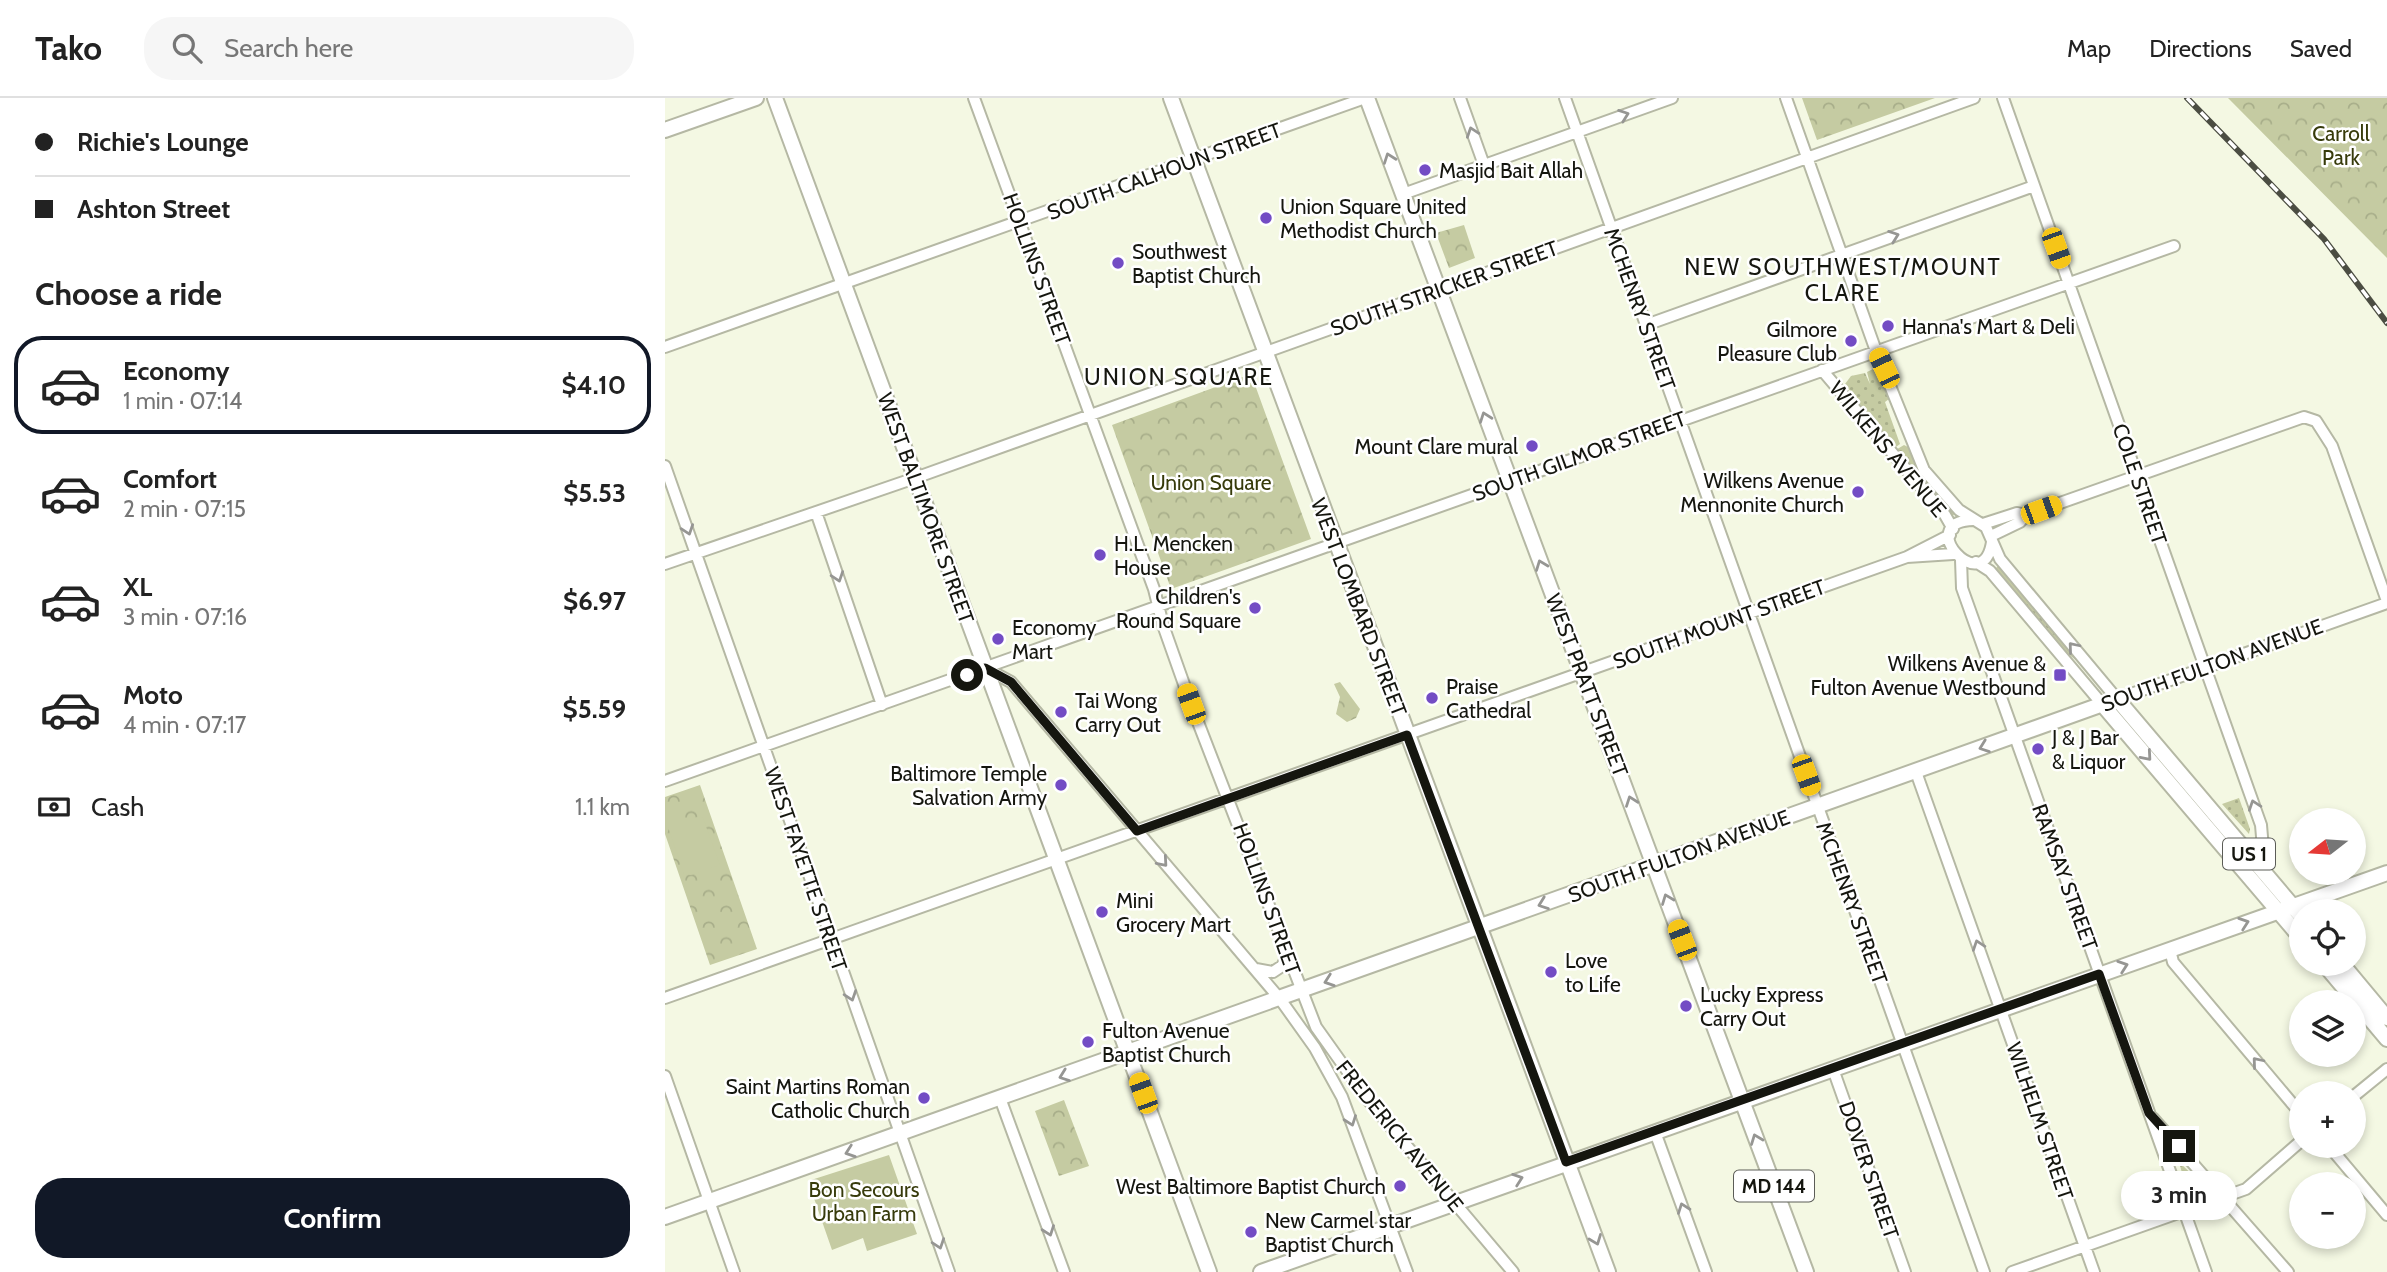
<!DOCTYPE html>
<meta charset="utf-8">
<style>
body{margin:0;font-family:Cabin,sans-serif;background:#f6f6f6;color:#222;height:100vh;display:flex;flex-direction:column;font-size:26px;white-space:nowrap}
*{box-sizing:border-box;margin:0}
p{font-size:23px;color:#767676}
.icon{flex:none;width:38px;height:38px;fill:none;stroke:currentColor;stroke-width:2;stroke-linecap:round;stroke-linejoin:round}
.map{position:relative;flex:1;overflow:hidden}
.drawer{display:flex;flex-direction:column;background:#fff;width:665px}
.drawer>*{flex:none}
.banner{display:grid;align-content:center;height:154px;padding:0 35px;background:#fff}
.needle{width:46px;rotate:253deg}
.buttons{position:absolute;left:1624px;top:710px;display:grid;gap:14px}
.buttons a{display:grid;place-items:center;width:77px;height:77px;border-radius:50%;background:#fff;box-shadow:0 4px 10px #0003;font-size:35px}
.end{position:absolute;width:32px;height:32px;margin:-16px;border:9px solid #15160f;background:#fff;box-shadow:0 0 0 4px #fff}
.from{border-radius:50%}
.bubble{position:absolute;height:49px;border-radius:24px;background:#fff;box-shadow:0 4px 10px #0003;font-size:23px;font-weight:700;line-height:49px;text-align:center}
.car{position:absolute;width:21px;height:42px;margin:-21px -10px;border-radius:9px;box-shadow:0 0 5px 2px #0007;background:linear-gradient(#f5c518 24%,#345 0 40%,#f5c518 0 76%,#345 0 86%,#f5c518 0)}
.banner b{display:flex;align-items:center;gap:24px;height:66px;font-size:26px}
.banner b+b{border-top:2px solid #e0e0e0}
.banner i{width:18px;height:18px;background:#222}
ul{padding:0;list-style:none}
li{display:flex;align-items:center;gap:21px;height:98px;margin:0 14px 10px;padding:0 21px;border:4px solid transparent;border-radius:28px}
li div{flex:1}
li b{display:block;font-size:26px}
li em{font-style:normal;font-weight:700}
li.current{border-color:#111827}
li>.icon{width:63px;height:63px;stroke-width:1.5}
h2{padding:0 35px;font-size:32px;line-height:84px}
.pay{display:flex;align-items:center;gap:18px;height:77px;padding:0 35px;font-size:26px}
.pay p{margin-inline-start:auto}
.cta{display:flex;gap:14px;margin-top:auto;padding:14px 35px}
.cta a{flex:1;height:80px;border-radius:28px;background:#111827;color:#fff;font-size:28px;font-weight:700;line-height:80px;text-align:center}
header{display:flex;align-items:center;gap:42px;box-sizing:border-box;height:98px;padding:0 35px;background:#fff;border-bottom:2px solid #e0e0e0}
header strong{font-size:33px}
nav{display:flex;gap:38px;margin-inline-start:auto;font-size:24px}
.search{width:490px;height:63px;background:#f6f6f6;display:flex;align-items:center;gap:18px;box-sizing:border-box;padding:0 24px;border-radius:28px;color:#767676;font-size:26px}
main{display:flex;flex:1;min-height:0}
.map>svg:first-child{display:block}
.grass{fill:url(#grass-dots)}
.park{fill:url(#park-crowns)}
.garden{fill:#c5cba2}
.lines{fill:none;stroke-linecap:round;stroke-linejoin:round}
.minor-casing{stroke:#b5b8a4;stroke-width:14}
.major-casing{stroke:#b5b8a4;stroke-width:18}
.minor{stroke:#fff;stroke-width:10}
.major{stroke:#fff;stroke-width:14}
.rail-casing{stroke:#4b4d42;stroke-width:6}
.rail{stroke:#fff;stroke-width:3.5;stroke-dasharray:10;stroke-linecap:butt}
.oneway{stroke:#969693}
.route{stroke:#15160f;stroke-width:9}
.poi-dot{fill:#734cc4;stroke:#fff;stroke-width:2.5}
.labels{text-anchor:middle;dominant-baseline:central;stroke-width:5;stroke-linejoin:round;paint-order:stroke}
.shield{fill:#fff;stroke:#5b5c57;stroke-width:2}
.shield-label{font-size:19px;font-weight:bold;fill:#15160f}
.park-label{font-size:21px;fill:#373b0b;stroke:#fff}
.poi-label{font-size:21px;fill:#15160f;stroke:#fff;text-anchor:start}
.street-label{font-size:21px;fill:#15160f;stroke:#fff}
.neighbourhood-label{font-size:23px;letter-spacing:2px;fill:#15160f;stroke:#fff}
</style>
<header>
<strong>Tako</strong>
<div class="search"><svg class="icon" aria-label="search" viewBox="0 0 24 24"><circle cx="10" cy="10" r="6"/><path d="M15 15l6 6"/></svg>Search here</div>
<nav><a>Map</a><a>Directions</a><a>Saved</a></nav>
</header>
<main>
<section class="drawer">
<div class="banner">
<b><i class="from"></i>Richie's Lounge</b>
<b><i></i>Ashton Street</b>
</div>
<h2>Choose a ride</h2>
<ul>
<li class="current"><svg class="icon" aria-label="car" viewBox="0 0 24 24"><path d="M5 17H2v-5l4-1 3-4h7l3 4 3 1v5h-3M9 17h6M6 11h13"/><circle cx="7" cy="17" r="2"/><circle cx="17" cy="17" r="2"/></svg><div><b>Economy</b><p>1 min · 07:14</p></div><em>$4.10</em></li>
<li><svg class="icon" aria-label="car" viewBox="0 0 24 24"><path d="M5 17H2v-5l4-1 3-4h7l3 4 3 1v5h-3M9 17h6M6 11h13"/><circle cx="7" cy="17" r="2"/><circle cx="17" cy="17" r="2"/></svg><div><b>Comfort</b><p>2 min · 07:15</p></div><em>$5.53</em></li>
<li><svg class="icon" aria-label="car" viewBox="0 0 24 24"><path d="M5 17H2v-5l4-1 3-4h7l3 4 3 1v5h-3M9 17h6M6 11h13"/><circle cx="7" cy="17" r="2"/><circle cx="17" cy="17" r="2"/></svg><div><b>XL</b><p>3 min · 07:16</p></div><em>$6.97</em></li>
<li><svg class="icon" aria-label="car" viewBox="0 0 24 24"><path d="M5 17H2v-5l4-1 3-4h7l3 4 3 1v5h-3M9 17h6M6 11h13"/><circle cx="7" cy="17" r="2"/><circle cx="17" cy="17" r="2"/></svg><div><b>Moto</b><p>4 min · 07:17</p></div><em>$5.59</em></li>
</ul>
<div class="pay"><svg class="icon" aria-label="cash" viewBox="0 0 24 24"><path d="M3 7h18v10H3z"/><circle cx="12" cy="12" r="2"/></svg>Cash<p>1.1 km</p></div>
<div class="cta"><a>Confirm</a></div>
</section>
<div class="map">
<svg width="1722" height="1174" viewBox="0 0 1722 1174">
<defs>
<pattern id="grass-dots" width="8" height="8" patternUnits="userSpaceOnUse" patternTransform="scale(1.75)"><rect width="8" height="8" fill="#c5cba2"/><path d="M2 2h.1M6 6h.1" fill="none" stroke="#a8ae8a" stroke-width="1.8" stroke-linecap="round"/></pattern>
<pattern id="park-crowns" width="20" height="18" patternUnits="userSpaceOnUse" patternTransform="scale(1.75)"><rect width="20" height="18" fill="#c5cba2"/><path d="M2 6a3 3 0 1 1 6 0M12 15a3 3 0 1 1 6 0" fill="none" stroke="#a8ae8a"/></pattern>
</defs>
<rect width="100%" height="100%" fill="#f4f8e3"/>
<path class="grass" d="M1208,271l8,10 8,20 -4,3 15,42 -7,5 -48,-65 6,-8 14,-3 5,11 -3,-12z
M1239,347l4,2 8,19 40,47 -5,4 -57,-66z
M1334,467l79,93 -2,2 -12,-9 -69,-82z
M1574,700l11,31 -1,5 -27,-30z
M1514,1064l23,22 -2,7 -8,3 -5,-3z"/>
<path class="park" d="M1137,0h133l-118,42z
M1563,0h159v160z
M799,127l11,33 -26,10 -13,-35z
M586,276l60,165 -140,50 -59,-164z
M675,584l20,27 -4,9 -9,4 -11,-8 4,-17 -6,-13z
M35,687l57,164 -47,16 -45,-131v-37z
M399,1002l25,66 -30,10 -24,-65z"/>
<path class="garden" d="M33,719l5,1 17,47 -29,10 -7,-1 -16,-47z
M224,1057l28,79 -50,17 -4,-13 -31,12 -24,-69z"/>
<g class="lines">
<g class="minor-casing">
<path id="minor" d="M309,0l180,491 9,36 28,79 125,323 52,73 145,172
M795,0l24,67
M900,0l419,1174
M1121,0l90,253 48,119 35,40 27,17 14,32 117,140 270,-96
M1338,0l258,727 4,47
M738,96l269,-96
M981,227l388,-139
M0,249l700,-249
M1157,272l123,145 8,14
M0,368l284,806
M151,414l66,193
M1308,422c-61,2 10,80 19,22
M1318,426l34,-11 9,2
M1326,438l29,-14 6,-7 278,-98 12,4 16,25 55,155
M1242,459l46,-3
M1296,462l1,28 244,684
M1311,464l14,9 112,133
M0,466l250,-86 1059,-380
M320,570l26,14 269,317 35,49 27,49 65,175
M1251,674l178,500
M0,683l1509,-535
M1505,852l3,12 128,152
M591,871l17,3 9,-6 6,-11
M0,900l1242,-441 43,-22
M1168,971l72,203
M0,978l69,196
M1689,998l33,-27
M335,1000l64,174
M1488,1020l135,154
M990,1034l51,140
M1664,1048l58,69
M1347,1174l234,-83 55,-48"/>
</g>
<g class="major-casing">
<path id="major" d="M110,0l434,1174
M506,0l437,1174
M702,0l439,1174
M0,32l91,-32
M1437,606l199,234
M1659,866l63,75
M1677,866l45,54
M0,1119l1452,-518 184,217
M596,1174l1126,-399"/>
</g>
<use href="#minor" class="minor"/>
<use href="#major" class="major"/>
<g class="rail-casing">
<path id="rail" d="M1522,0l137,141 63,84"/>
</g>
<use href="#rail" class="rail"/>
</g>
<defs><path id="oneway-chevron" d="M-2-3.5L2.5 0L-2 3.5" fill="none" stroke-width="1.6" stroke-linecap="round" stroke-linejoin="round" transform="scale(1.75)"/></defs>
<g class="oneway">
<use href="#oneway-chevron" transform="translate(959 17) rotate(-20)"/>
<use href="#oneway-chevron" transform="translate(807 34) rotate(-109)"/>
<use href="#oneway-chevron" transform="translate(724 60) rotate(-110)"/>
<use href="#oneway-chevron" transform="translate(1229 138) rotate(-20)"/>
<use href="#oneway-chevron" transform="translate(820 319) rotate(-110)"/>
<use href="#oneway-chevron" transform="translate(23 432) rotate(71)"/>
<use href="#oneway-chevron" transform="translate(876 467) rotate(-111)"/>
<use href="#oneway-chevron" transform="translate(173 479) rotate(71)"/>
<use href="#oneway-chevron" transform="translate(1408 549) rotate(-130)"/>
<use href="#oneway-chevron" transform="translate(1319 649) rotate(160)"/>
<use href="#oneway-chevron" transform="translate(1482 658) rotate(49)"/>
<use href="#oneway-chevron" transform="translate(966 703) rotate(-110)"/>
<use href="#oneway-chevron" transform="translate(1589 707) rotate(-109)"/>
<use href="#oneway-chevron" transform="translate(498 764) rotate(49)"/>
<use href="#oneway-chevron" transform="translate(1002 801) rotate(-111)"/>
<use href="#oneway-chevron" transform="translate(878 806) rotate(160)"/>
<use href="#oneway-chevron" transform="translate(1579 825) rotate(-19)"/>
<use href="#oneway-chevron" transform="translate(1313 847) rotate(-109)"/>
<use href="#oneway-chevron" transform="translate(1458 868) rotate(-19)"/>
<use href="#oneway-chevron" transform="translate(664 883) rotate(161)"/>
<use href="#oneway-chevron" transform="translate(186 898) rotate(71)"/>
<use href="#oneway-chevron" transform="translate(1592 964) rotate(-130)"/>
<use href="#oneway-chevron" transform="translate(399 978) rotate(160)"/>
<use href="#oneway-chevron" transform="translate(686 1023) rotate(70)"/>
<use href="#oneway-chevron" transform="translate(1091 1041) rotate(-111)"/>
<use href="#oneway-chevron" transform="translate(185 1054) rotate(161)"/>
<use href="#oneway-chevron" transform="translate(853 1081) rotate(-19)"/>
<use href="#oneway-chevron" transform="translate(1018 1110) rotate(-110)"/>
<use href="#oneway-chevron" transform="translate(384 1133) rotate(70)"/>
<use href="#oneway-chevron" transform="translate(931 1142) rotate(69)"/>
<use href="#oneway-chevron" transform="translate(274 1146) rotate(71)"/>
</g>
<g class="lines">
<path class="route" d="M302,577l18,-7 26,14 126,149 270,-96 159,427 533,-188 50,139 30,33"/>
</g>
<g class="poi-dot">
<circle cx="760" cy="72" r="7"/>
<circle cx="601" cy="120" r="7"/>
<circle cx="453" cy="165" r="7"/>
<circle cx="1223" cy="228" r="7"/>
<circle cx="1186" cy="243" r="7"/>
<circle cx="867" cy="348" r="7"/>
<circle cx="1193" cy="394" r="7"/>
<circle cx="435" cy="457" r="7"/>
<circle cx="590" cy="510" r="7"/>
<circle cx="333" cy="541" r="7"/>
<rect x="1388" y="570" width="14" height="14" rx="3.5"/>
<circle cx="767" cy="600" r="7"/>
<circle cx="396" cy="614" r="7"/>
<circle cx="1373" cy="651" r="7"/>
<circle cx="396" cy="687" r="7"/>
<circle cx="437" cy="814" r="7"/>
<circle cx="886" cy="874" r="7"/>
<circle cx="1021" cy="908" r="7"/>
<circle cx="423" cy="944" r="7"/>
<circle cx="259" cy="1000" r="7"/>
<circle cx="735" cy="1088" r="7"/>
<circle cx="586" cy="1134" r="7"/>
</g>
<g class="labels">
<g class="shield">
<rect x="1558" y="740.5" width="52" height="31" rx="5"/>
<rect x="1069" y="1072.5" width="80" height="31" rx="5"/>
</g>
<g class="shield-label">
<text x="1584" y="756">US 1</text>
<text x="1109" y="1088">MD 144</text>
</g>
<g class="park-label">
<text x="1676" y="35">Carroll<tspan x="1676" dy="24">Park</tspan></text>
<text x="546" y="384">Union Square</text>
<text x="199" y="1091">Bon Secours<tspan x="199" dy="24">Urban Farm</tspan></text>
</g>
<g class="poi-label">
<text x="774" y="72">Masjid Bait Allah</text>
<text x="615" y="108">Union Square United<tspan x="615" dy="24">Methodist Church</tspan></text>
<text x="467" y="153">Southwest<tspan x="467" dy="24">Baptist Church</tspan></text>
<text x="1237" y="228">Hanna's Mart &amp; Deli</text>
<text x="1172" y="231" text-anchor="end">Gilmore<tspan x="1172" dy="24">Pleasure Club</tspan></text>
<text x="853" y="348" text-anchor="end">Mount Clare mural</text>
<text x="1179" y="382" text-anchor="end">Wilkens Avenue<tspan x="1179" dy="24">Mennonite Church</tspan></text>
<text x="449" y="445">H.L. Mencken<tspan x="449" dy="24">House</tspan></text>
<text x="576" y="498" text-anchor="end">Children's<tspan x="576" dy="24">Round Square</tspan></text>
<text x="347" y="529">Economy<tspan x="347" dy="24">Mart</tspan></text>
<text x="1381" y="565" text-anchor="end">Wilkens Avenue &amp;<tspan x="1381" dy="24">Fulton Avenue Westbound</tspan></text>
<text x="781" y="588">Praise<tspan x="781" dy="24">Cathedral</tspan></text>
<text x="410" y="602">Tai Wong<tspan x="410" dy="24">Carry Out</tspan></text>
<text x="1387" y="639">J &amp; J Bar<tspan x="1387" dy="24">&amp; Liquor</tspan></text>
<text x="382" y="675" text-anchor="end">Baltimore Temple<tspan x="382" dy="24">Salvation Army</tspan></text>
<text x="451" y="802">Mini<tspan x="451" dy="24">Grocery Mart</tspan></text>
<text x="900" y="862">Love<tspan x="900" dy="24">to Life</tspan></text>
<text x="1035" y="896">Lucky Express<tspan x="1035" dy="24">Carry Out</tspan></text>
<text x="437" y="932">Fulton Avenue<tspan x="437" dy="24">Baptist Church</tspan></text>
<text x="245" y="988" text-anchor="end">Saint Martins Roman<tspan x="245" dy="24">Catholic Church</tspan></text>
<text x="721" y="1088" text-anchor="end">West Baltimore Baptist Church</text>
<text x="600" y="1122">New Carmel star<tspan x="600" dy="24">Baptist Church</tspan></text>
</g>
<g class="street-label">
<text transform="translate(499 73) rotate(-20)">SOUTH CALHOUN STREET</text>
<text transform="translate(372 171) rotate(70)">HOLLINS STREET</text>
<text transform="translate(779 190) rotate(-20)">SOUTH STRICKER STREET</text>
<text transform="translate(975 211) rotate(70)">MCHENRY STREET</text>
<text transform="translate(1223 351) rotate(50)">WILKENS AVENUE</text>
<text transform="translate(914 358) rotate(-20)">SOUTH GILMOR STREET</text>
<text transform="translate(1475 386) rotate(71)">COLE STREET</text>
<text transform="translate(261 410) rotate(70)">WEST BALTIMORE STREET</text>
<text transform="translate(694 509) rotate(69)">WEST LOMBARD STREET</text>
<text transform="translate(1054 526) rotate(-20)">SOUTH MOUNT STREET</text>
<text transform="translate(1547 567) rotate(-20)">SOUTH FULTON AVENUE</text>
<text transform="translate(922 587) rotate(69)">WEST PRATT STREET</text>
<text transform="translate(1014 758) rotate(-20)">SOUTH FULTON AVENUE</text>
<text transform="translate(141 771) rotate(71)">WEST FAYETTE STREET</text>
<text transform="translate(1400 779) rotate(70)">RAMSAY STREET</text>
<text transform="translate(602 801) rotate(70)">HOLLINS STREET</text>
<text transform="translate(1187 805) rotate(70)">MCHENRY STREET</text>
<text transform="translate(1375 1023) rotate(71)">WILHELM STREET</text>
<text transform="translate(735 1038) rotate(51)">FREDERICK AVENUE</text>
<text transform="translate(1204 1072) rotate(71)">DOVER STREET</text>
</g>
<g class="neighbourhood-label">
<text x="1178" y="169">NEW SOUTHWEST/MOUNT<tspan x="1178" dy="26">CLARE</tspan></text>
<text x="514" y="279">UNION SQUARE</text>
</g>
</g>
</svg>
<div class="buttons">
<a><svg class="needle" viewBox="-14 -14 28 28"><path d="M0-13l5 13h-10z" fill="#e53935"/><path d="M0 13l5-13h-10z" fill="#767676"/></svg></a>
<a><svg class="icon" aria-label="locate" viewBox="0 0 24 24"><circle cx="12" cy="12" r="6"/><path d="M12 2v4M12 18v4M2 12h4M18 12h4"/></svg></a>
<a><svg class="icon" aria-label="layers" viewBox="0 0 24 24"><path d="M12 4l9 5-9 5-9-5zM3 14l9 5 9-5"/></svg></a>
<a>+</a>
<a>−</a>
</div>
<i class="end from" style="left:302px;top:577px"></i>
<i class="end" style="left:1514px;top:1048px"></i>
<div class="bubble" style="left:1456px;top:1073px;width:116px">3 min</div>
<i class="car" style="left:1391px;top:150px;rotate:160deg"></i>
<i class="car" style="left:1219px;top:270px;rotate:335deg"></i>
<i class="car" style="left:1376px;top:412px;rotate:70deg"></i>
<i class="car" style="left:526px;top:606px;rotate:340deg"></i>
<i class="car" style="left:1141px;top:677px;rotate:160deg"></i>
<i class="car" style="left:1017px;top:842px;rotate:339deg"></i>
<i class="car" style="left:478px;top:995px;rotate:340deg"></i>
</div>
</main>
